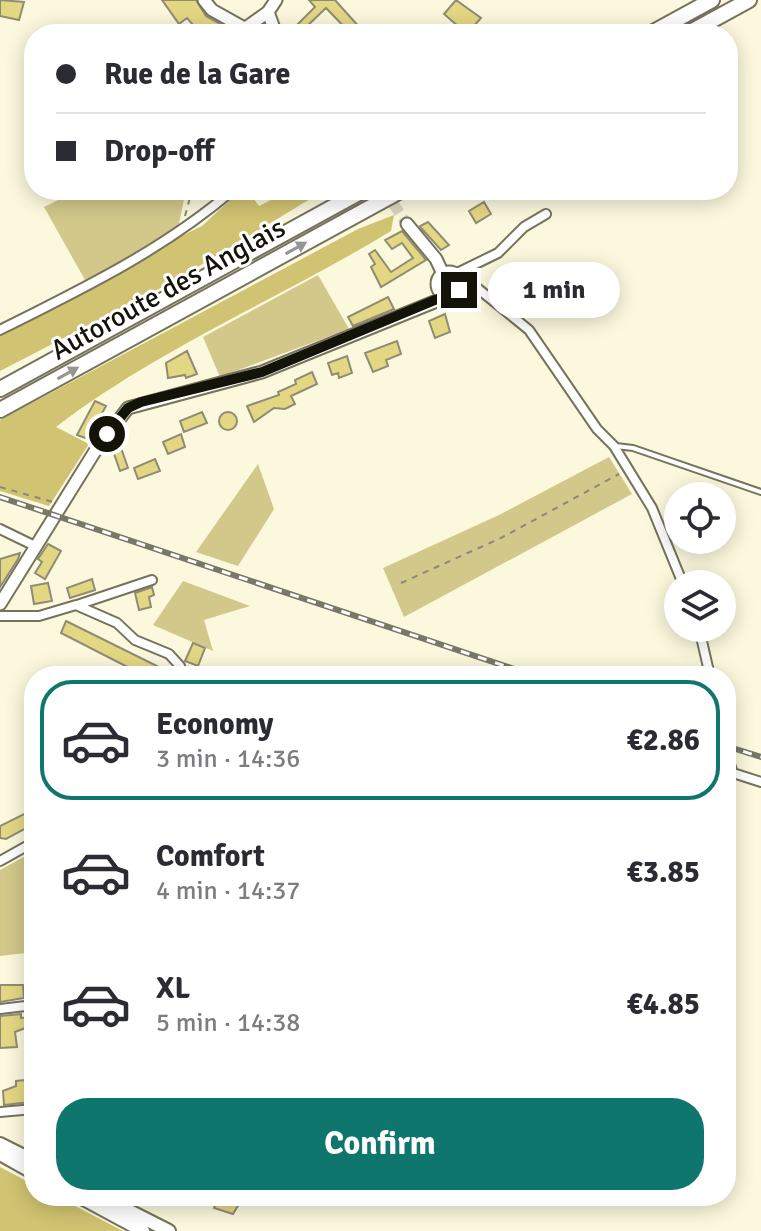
<!DOCTYPE html>
<meta charset="utf-8">
<style>
body{margin:0;font-family:Signika,sans-serif;background:#f7f7f7;color:#2b2b33;height:100vh;display:flex;flex-direction:column;font-size:30px;white-space:nowrap}
*{box-sizing:border-box;margin:0}
p{font-size:26px;color:#7c7c81}
.icon{flex:none;width:44px;height:44px;fill:none;stroke:currentColor;stroke-width:2;stroke-linecap:round;stroke-linejoin:round}
.map{position:relative;flex:1;overflow:hidden}
.sheet{position:absolute;left:24px;top:666px;width:712px;height:540px;display:flex;flex-direction:column;background:#fff;border-radius:32px;box-shadow:0 4px 20px #0003}
.sheet>*{flex:none}
.top-card{position:absolute;left:24px;top:24px;width:714px;height:176px;border-radius:32px;box-shadow:0 4px 20px #0003;display:grid;align-content:center;height:176px;padding:0 32px;background:#fff}
.fabs{position:absolute;left:664px;top:482px;display:grid;gap:16px}
.fabs a{display:grid;place-items:center;width:72px;height:72px;border-radius:50%;background:#fff;box-shadow:0 4px 20px #0003;font-size:40px}
.end{position:absolute;width:36px;height:36px;margin:-18px;border:10px solid #14130a;background:#fff;box-shadow:0 0 0 4px #fff}
.from{border-radius:50%}
.bubble{position:absolute;height:56px;border-radius:28px;background:#fff;box-shadow:0 4px 20px #0003;font-size:26px;font-weight:800;line-height:56px;text-align:center}
.top-card b{display:flex;align-items:center;gap:28px;height:76px;font-size:30px}
.top-card b+b{border-top:2px solid #e1e1e2}
.top-card i{width:20px;height:20px;background:#2b2b33}
ul{padding:14px 0 0;list-style:none}
li{display:flex;align-items:center;gap:24px;height:120px;margin:0 16px 12px;padding:0 16px;border:4px solid transparent;border-radius:32px}
li div{flex:1}
li b{display:block;font-size:30px}
li em{font-style:normal;font-weight:800}
li.selected{border-color:#0f766e}
li>.icon{width:72px;height:72px;stroke-width:1.5}
.action{display:flex;gap:16px;margin-top:auto;padding:16px 32px}
.action a{flex:1;height:92px;border-radius:32px;background:#0f766e;color:#fff;font-size:32px;font-weight:800;line-height:92px;text-align:center}
.map>svg:first-child{display:block}
.green{fill:#d1c88a}
.forest{fill:#d0c371}
.building{fill:#e4d784;stroke:#908c74;stroke-width:2}
.lines{fill:none;stroke-linecap:round;stroke-linejoin:round}
.secondary-tunnel{stroke:#d8d6bd;stroke-width:11;stroke-dasharray:11 5.5;stroke-linecap:butt}
.lane-casing{stroke:#76735c;stroke-width:8}
.street-casing{stroke:#76735c;stroke-width:12}
.secondary-casing{stroke:#76735c;stroke-width:15}
.primary-casing{stroke:#76735c;stroke-width:16}
.highway-casing{stroke:#76735c;stroke-width:18}
.path{stroke:#8b8977;stroke-width:2;stroke-dasharray:6 6;stroke-linecap:butt}
.lane{stroke:#fff;stroke-width:4}
.street{stroke:#fff;stroke-width:8}
.secondary{stroke:#fff;stroke-width:11}
.primary{stroke:#fff;stroke-width:12}
.highway{stroke:#fff;stroke-width:14}
.rail-casing{stroke:#797767;stroke-width:6}
.rail{stroke:#fff;stroke-width:3;stroke-dasharray:9;stroke-linecap:butt}
.oneway{fill:#959591}
.route{stroke:#14130a;stroke-width:10}
.labels{text-anchor:middle;dominant-baseline:central;stroke-width:6;stroke-linejoin:round;paint-order:stroke}
.street-label{font-size:28px;fill:#14130a;stroke:#fff}
</style>
<div class="map">
<svg width="761" height="1231" viewBox="0 0 761 1231">
<rect width="100%" height="100%" fill="#fbf8dd"/>
<path class="green" d="M78,190h108l-10,48 -91,42 -41,-73z
M318,275l31,54 -129,48 -17,-40z
M609,457l23,37 -228,123 -21,-49 116,-53z
M258,464l16,45 -36,57 -42,-14z
M183,581l67,25 -46,14 9,31 -60,-26z
M31,853l3,5v94l-34,4v-86z"/>
<path class="forest" d="M241,190h6l12,16 31,-16h35l-149,90 -176,91v-48l202,-97z
M394,215l-3,16c-110,67 -232,117 -335,196l33,17 -40,62 -49,-15v-71l358,-191z
M0,1167l34,18v11h22l67,35h-123z"/>
<path class="building" d="M0,0l24,2 -5,18 -19,-4z
M162,0h34l10,16 14,8 -11,10h-8l-14,-16 -8,6z
M309,0h26l26,29 -10,5 -25,-26 -21,20 5,6h-22l27,-27z
M456,0l25,18 -14,16 -23,-20z
M484,202l7,12 -15,9 -7,-12z
M428,222l21,23 -8,5 -18,-20 -3,-4z
M402,231l24,29 -45,27 -10,-20 4,-3 -6,-10 6,-4 16,22 22,-14 -11,-15 -10,6 -7,-9z
M540,279l4,8 -7,3 5,12 -12,5 -8,-21z
M388,297l6,12 -41,17 -5,-9z
M445,314l5,18 -15,6 -6,-17z
M397,341l4,13 -15,6 2,6 -15,6 -8,-19z
M187,351l10,23 -11,4 -1,-3 -17,3 -2,-15z
M347,356l5,17 -13,5 -1,-5 -6,2 -4,-12z
M312,372l5,12 -26,12 4,8 -10,5 -11,-1 -20,14 -7,-16 32,-11 -1,-3 18,-8 -1,-4z
M95,401l11,5 -18,33 -11,-4z
M202,412l5,11 -23,9 -4,-11z
M219 421a9 9 0 1 1 18 0a9 9 0 1 1-18 0Z
M181,434l4,13 -17,7 -5,-12z
M120,445l8,23 -8,3 -8,-23z
M155,459l5,12 -22,8 -4,-11z
M48,544l13,7 -16,28 -10,-6 7,-11 -4,-3z
M20,553l-2,6 -18,28v-28z
M92,579l3,11 -25,8 -3,-10z
M48,583l4,18 -18,3 -3,-18z
M152,587l2,8 -5,2 2,10 -12,3 -4,-17z
M66,621l97,48 -3,7h-15l-84,-43z
M193,643l12,5 -7,18 -13,-5z
M34,809v15l-28,15 -6,-1v-12z
M0,985h23l1,13 -24,4z
M21,1014v4l11,-1 1,8 -18,7 2,15 -17,1v-32z
M25,1080l5,2 1,20 -27,3 -1,-14 13,-5v-5z
M220,1196l19,8 -6,10 -19,-6z"/>
<g class="lines">
<path class="secondary-tunnel" d="M384,190l23,34"/>
<g class="lane-casing">
<path id="lane" d="M616,446l17,2 128,44"/>
</g>
<g class="street-casing">
<path id="street" d="M455,274l43,-21 26,-26 22,-13
M460,285l16,2 53,43 68,99 17,17 38,62 31,76
M0,330c82,-41 163,-80 233,-140
M0,529l35,17
M77,605l75,-25
M0,616h39l37,-11 41,18 18,17 34,14 11,12 2,10
M699,628l11,48
M726,753l7,20 28,9
M0,861l34,-19
M0,1009l34,-4
M0,1112l34,-3"/>
</g>
<g class="secondary-casing">
<path id="secondary" d="M204,0l8,10 43,24
M268,12l8,22
M247,27l21,-15 8,-12
M407,224l29,35 7,15
M437 284a12 12 0 1 1 24 0a12 12 0 1 1-24 0Z
M0,604l97,-156 31,-40 134,-36 187,-76"/>
</g>
<g class="primary-casing">
<path id="primary" d="M0,1144l34,17
M0,1154l34,19
M78,1196l65,35
M100,1196l69,35"/>
</g>
<g class="highway-casing">
<path id="highway" d="M650,34l62,-34
M687,34l62,-34
M0,389l364,-199
M0,410l402,-220"/>
</g>
<path class="path" d="M185,216l7,-26
M0,487l53,15
M401,583l100,-45 118,-64
M730,879v-98"/>
<use href="#lane" class="lane"/>
<use href="#street" class="street"/>
<use href="#secondary" class="secondary"/>
<use href="#primary" class="primary"/>
<use href="#highway" class="highway"/>
<g class="rail-casing">
<path id="rail" d="M0,497l535,179
M726,746l35,11"/>
</g>
<use href="#rail" class="rail"/>
</g>
<defs><path id="oneway-solid" d="M-6-.8H1V-3.2L6.5 0L1 3.2V.8H-6Z" transform="scale(2)"/></defs>
<g class="oneway">
<use href="#oneway-solid" transform="translate(296 248) rotate(-29)"/>
<use href="#oneway-solid" transform="translate(68 373) rotate(-29)"/>
</g>
<g class="lines">
<path class="route" d="M107,434l21,-26 13,-6 121,-30 197,-82"/>
</g>
<g class="labels">
<g class="street-label">
<text transform="translate(168 289) rotate(-29)">Autoroute des Anglais</text>
</g>
</g>
</svg>
<div class="fabs">
<a><svg class="icon" aria-label="locate" viewBox="0 0 24 24"><circle cx="12" cy="12" r="6"/><path d="M12 2v4M12 18v4M2 12h4M18 12h4"/></svg></a>
<a><svg class="icon" aria-label="layers" viewBox="0 0 24 24"><path d="M12 4l9 5-9 5-9-5zM3 14l9 5 9-5"/></svg></a>
</div>
<i class="end from" style="left:107px;top:434px"></i>
<i class="end" style="left:459px;top:290px"></i>
<div class="bubble" style="left:488px;top:262px;width:132px">1 min</div>
<div class="top-card">
<b><i class="from"></i>Rue de la Gare</b>
<b><i></i>Drop-off</b>
</div>
<section class="sheet">
<ul>
<li class="selected"><svg class="icon" aria-label="car" viewBox="0 0 24 24"><path d="M5 17H2v-5l4-1 3-4h7l3 4 3 1v5h-3M9 17h6M6 11h13"/><circle cx="7" cy="17" r="2"/><circle cx="17" cy="17" r="2"/></svg><div><b>Economy</b><p>3 min · 14:36</p></div><em>€2.86</em></li>
<li><svg class="icon" aria-label="car" viewBox="0 0 24 24"><path d="M5 17H2v-5l4-1 3-4h7l3 4 3 1v5h-3M9 17h6M6 11h13"/><circle cx="7" cy="17" r="2"/><circle cx="17" cy="17" r="2"/></svg><div><b>Comfort</b><p>4 min · 14:37</p></div><em>€3.85</em></li>
<li><svg class="icon" aria-label="car" viewBox="0 0 24 24"><path d="M5 17H2v-5l4-1 3-4h7l3 4 3 1v5h-3M9 17h6M6 11h13"/><circle cx="7" cy="17" r="2"/><circle cx="17" cy="17" r="2"/></svg><div><b>XL</b><p>5 min · 14:38</p></div><em>€4.85</em></li>
</ul>
<div class="action"><a>Confirm</a></div>
</section>
</div>
